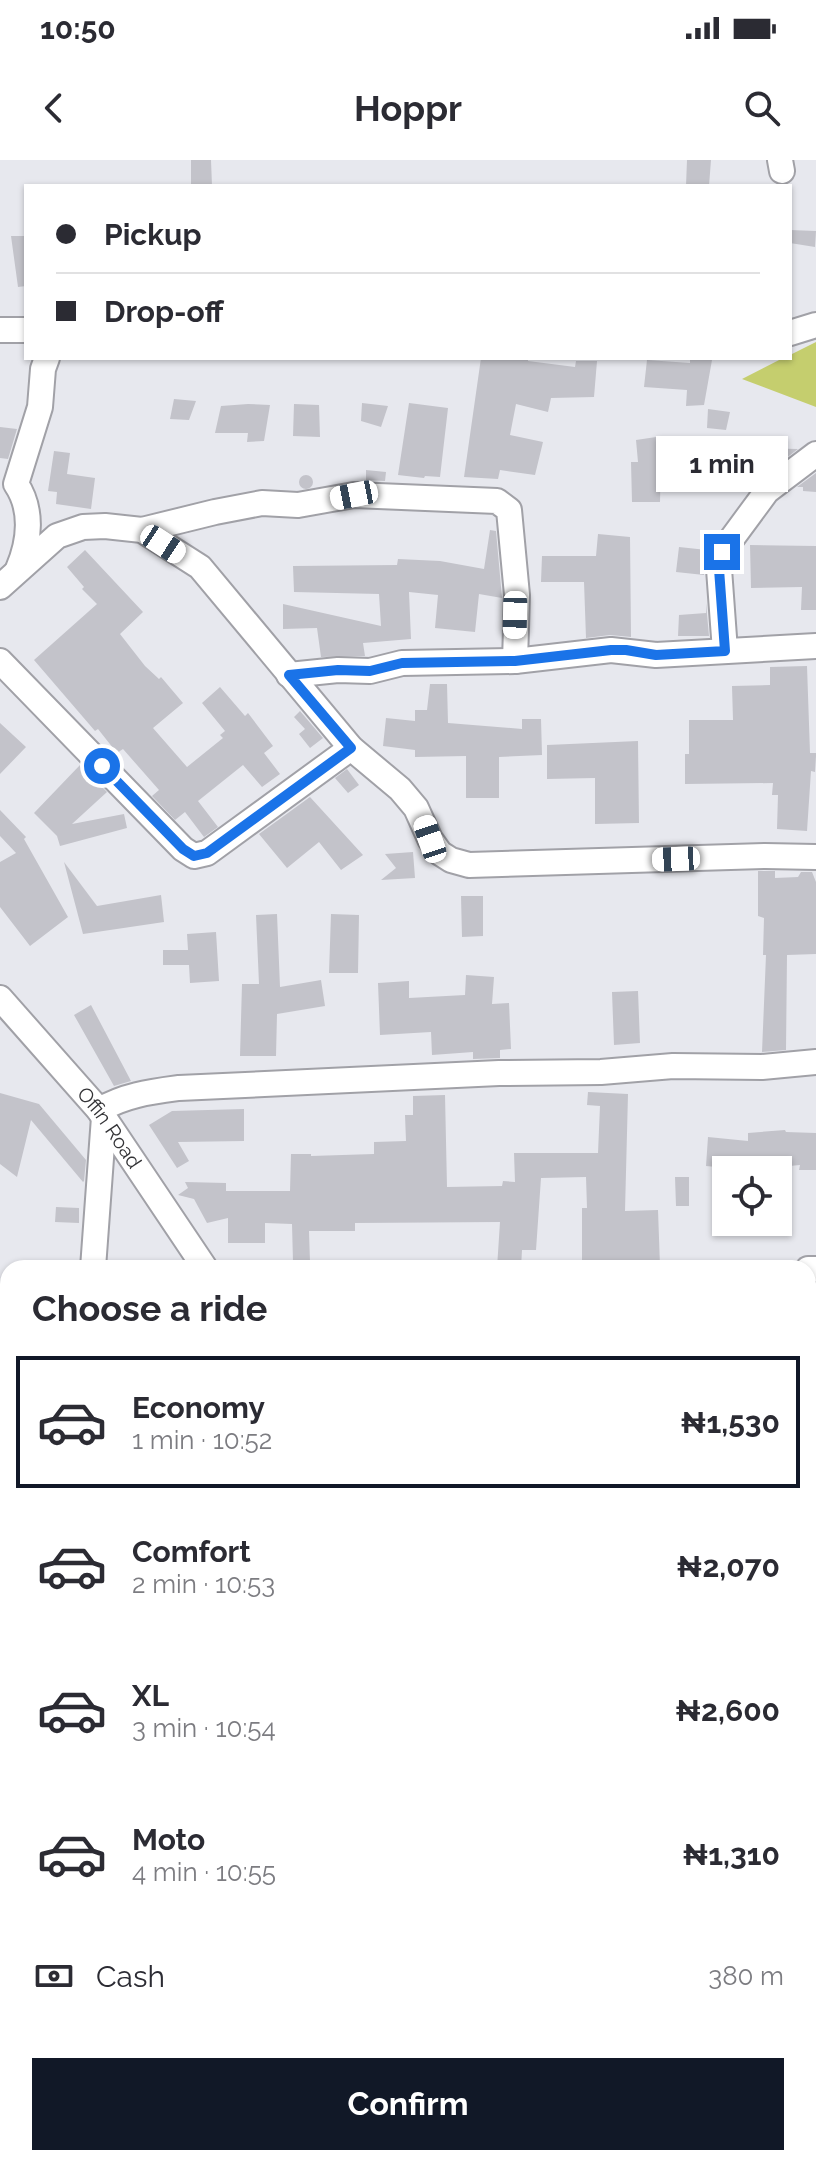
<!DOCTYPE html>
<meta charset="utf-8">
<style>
body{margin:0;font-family:Raleway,sans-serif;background:#f7f7f7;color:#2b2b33;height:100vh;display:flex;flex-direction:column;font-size:30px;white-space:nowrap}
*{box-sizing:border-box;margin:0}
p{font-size:26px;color:#7c7c81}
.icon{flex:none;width:44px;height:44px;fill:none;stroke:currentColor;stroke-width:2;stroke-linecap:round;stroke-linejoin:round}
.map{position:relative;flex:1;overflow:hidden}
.side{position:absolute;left:0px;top:1100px;width:816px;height:906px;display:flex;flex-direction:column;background:#fff;border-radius:24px 24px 0 0;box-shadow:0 2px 6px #0004}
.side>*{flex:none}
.guide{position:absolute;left:24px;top:24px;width:768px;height:176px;border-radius:0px;box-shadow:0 2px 6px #0004;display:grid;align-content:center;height:176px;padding:0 32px;background:#fff}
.tools{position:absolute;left:712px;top:996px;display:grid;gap:16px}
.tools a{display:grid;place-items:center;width:80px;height:80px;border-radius:0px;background:#fff;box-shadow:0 2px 6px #0004;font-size:40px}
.end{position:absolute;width:36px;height:36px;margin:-18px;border:10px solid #1a73e8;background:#fff;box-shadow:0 0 0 4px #fff}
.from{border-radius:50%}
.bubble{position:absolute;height:56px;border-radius:0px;background:#fff;box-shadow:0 2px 6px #0004;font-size:26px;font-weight:700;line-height:56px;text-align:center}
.car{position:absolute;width:24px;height:48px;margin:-24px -12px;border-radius:10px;box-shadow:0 0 6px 2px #0007;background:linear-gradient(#fff 24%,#345 0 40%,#fff 0 76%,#345 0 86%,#fff 0)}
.guide b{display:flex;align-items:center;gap:28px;height:76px;font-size:30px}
.guide b+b{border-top:2px solid #e1e1e2}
.guide i{width:20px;height:20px;background:#2b2b33}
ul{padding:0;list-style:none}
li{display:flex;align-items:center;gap:24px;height:132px;margin:0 16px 12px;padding:0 16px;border:4px solid transparent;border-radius:0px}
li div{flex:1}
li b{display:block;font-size:30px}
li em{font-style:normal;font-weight:700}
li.on{border-color:#111827}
li>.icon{width:72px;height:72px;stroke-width:1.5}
h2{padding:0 32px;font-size:36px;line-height:96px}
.pay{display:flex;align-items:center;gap:20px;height:88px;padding:0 32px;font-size:30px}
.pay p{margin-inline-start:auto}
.button{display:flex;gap:16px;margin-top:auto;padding:16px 32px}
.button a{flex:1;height:92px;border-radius:0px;background:#111827;color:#fff;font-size:32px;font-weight:700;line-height:92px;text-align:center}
.status{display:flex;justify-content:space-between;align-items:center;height:56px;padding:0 40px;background:#fff;direction:ltr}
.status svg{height:22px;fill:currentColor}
header{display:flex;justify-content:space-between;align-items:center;height:104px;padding:0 32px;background:#fff;font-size:36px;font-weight:700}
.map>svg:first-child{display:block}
.green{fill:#c5ce6e}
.building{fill:#c3c3ca}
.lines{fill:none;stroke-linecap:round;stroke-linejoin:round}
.minor-casing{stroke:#a1a1a7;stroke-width:28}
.path{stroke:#95969a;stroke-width:3;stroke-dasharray:2 6;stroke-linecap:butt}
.minor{stroke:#fff;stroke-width:24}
.route{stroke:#1a73e8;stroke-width:10}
.labels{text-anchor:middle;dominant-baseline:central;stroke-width:6;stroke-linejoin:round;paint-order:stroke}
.street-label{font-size:20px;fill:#333336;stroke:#e7e8ee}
</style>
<div class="status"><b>10:50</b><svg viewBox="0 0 49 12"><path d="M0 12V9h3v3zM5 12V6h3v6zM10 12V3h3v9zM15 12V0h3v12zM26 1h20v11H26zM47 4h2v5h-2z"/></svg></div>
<header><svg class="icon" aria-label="back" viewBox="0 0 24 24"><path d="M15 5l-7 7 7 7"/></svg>Hoppr<svg class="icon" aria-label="search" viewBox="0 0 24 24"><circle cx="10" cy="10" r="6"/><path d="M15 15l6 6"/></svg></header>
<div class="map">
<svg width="816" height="2005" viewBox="0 0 816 2005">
<rect width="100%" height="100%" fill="#e7e8ee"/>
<path class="green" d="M816,182v65l-74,-28 41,-21h7v-3z"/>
<path class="building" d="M191,0h20l1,26h-21z
M687,0h24l-2,26h-23z
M790,70l26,1 -1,16 -25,-4z
M11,76h15v50l-8,1z
M481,198h47v3l47,6 1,-6h21l-3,36 -43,1 -3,14 -32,-8 -6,31 33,7 -8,33 -35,-5 -2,9 -34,-2z
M690,198l22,2 -8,45 -18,1 1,-16 -43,-3 3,-27 43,3z
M174,239l22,2 -7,19 -19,-1z
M362,243l26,3 -7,21 -20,-6z
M409,243l39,5 -8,69 -15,-1 -1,2 -26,-3z
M248,244l22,1 -6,36 -17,1 1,-9h-33l6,-27z
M294,244l25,1 1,32 -27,-1z
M708,249l22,3 -4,18 -19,-2z
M0,267l17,2 -9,30 -8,-1z
M663,276l2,20 -4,1 -1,45h-28l-1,-40h7l-2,-22z
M700,282h14v13l-14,1z
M756,288l42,1 -43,33z
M54,291l16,2 -3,21 28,4 -4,31 -35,-5 1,-12 -9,-1z
M366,310l20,2 -1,9 -19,-1z
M816,313v19l-13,-1v-4h-6z
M299 322a7 7 0 1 1 14 0a7 7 0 1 1-14 0Z
M490,370l6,1 6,67 -23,-4 -4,38 -40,-4 3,-33 -29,-3 2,47 -48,4 2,13 -44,1 -4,-29 -34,1v-25l98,22 -2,-32 -85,-2 -1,-26 104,-1 1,-6 42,2 44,8z
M598,374l32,3 1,100 -21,-2 -24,3 -2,-56h-43l1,-26h54z
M750,385l66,1v64h-15l1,-23 -51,1z
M679,387l28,3 -3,25 -28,-3z
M85,390l58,62 -23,22 25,32 14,13 2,-2 22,26 -30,25 34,39 36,-29 -3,-3 5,-4 -23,-28 18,-16 25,29 3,-3 25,33 -9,7 16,21 -18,13 -19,-22 -45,36 20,26 -14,10 -19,-25 -10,8 -23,-24 7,-6 -36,-41 -6,4 -19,-24 -3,2 -61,-71 63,-56 -15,-15 2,-2 -17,-20z
M706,443l3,33h-31l1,-21 27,-2z
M807,506l3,87h6v3l-1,16 -4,-1 -4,60 -30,-2 1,-34h-6l1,-12 -88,1v-30h4v-34h44l-1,-34 38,-1v-18z
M430,524h17l1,39 74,6v-10h19l1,36 -43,2v41h-33v-42l-51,1v-7l-32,-4 3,-28 29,3v-11h12z
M300,551l23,27 -13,10 -11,-14 6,-5 -11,-12z
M0,563l26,24 -26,27z
M638,581l1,82 -44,1v-46l-48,1v-34z
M80,605l27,27 -35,32 52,-10 3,14 -67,18 -3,-10 -23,-23z
M347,609l12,16 -11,8 -13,-15z
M310,637l53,58 -22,15 -22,-28 -32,26 -28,-34z
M0,650l26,27 -2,2 44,78 -38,29 -30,-39v-45l16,-9 -16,-17z
M413,692l2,26 -34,2 15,-12 -11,-14z
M64,702l33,44 64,-11 3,27 -81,12z
M758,711h17v7l23,-1 3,-5h11l4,10v72l-29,1 -1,95 -24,2 4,-97h-3l1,-37 -6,-2z
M461,736h22v40l-21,1z
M277,754l3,73 41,-7 4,26 -48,8 -1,42h-36l2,-72h17l-3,-69z
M331,754l28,1 -1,58h-29z
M216,772l3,49 -29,2 -1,-18h-26v-15h25l-1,-16z
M466,815l28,2 -2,27 17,-1 2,46 -11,1v8l-27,1v-7l-41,3 -1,-23 -51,3 -2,-52 31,-2v17l56,-3z
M638,831l2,52 -26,2 -2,-53z
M91,845l40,76 -17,5 -40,-71z
M588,932l40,2 -3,117 33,-1 2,56 -34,2 -44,-2v-58h5l-1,-31 -45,1 -5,72h-14l-1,18h-24l3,-46 -145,1v8h-46l1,31h-17l-1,-38 -27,-1v20h-37v-25l-21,5 -13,-24 -16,-4 10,-7 -3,-6 41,1v8h64l1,-37h20v2l63,-2v-12l32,-1 -1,-26h8v-19l32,-1 2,92 55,-1 1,-5 12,1 -1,-29h84l2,-47 -13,-1z
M0,933l39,11 47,56 -2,21 -1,1 -52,-62 -14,57 -17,-13z
M244,949v32l-66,1 11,19 -12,7 -28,-43 23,-14z
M785,970l1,2 30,1v37h-17l1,-5 -53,5 -41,-4 2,-29 40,4v-8z
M675,1017h14v29h-13z
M56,1047l23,1v15l-24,-1z"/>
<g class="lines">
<g class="minor-casing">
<g id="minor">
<path d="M780,0l2,11"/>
<path d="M0,170h26"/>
<path d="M790,173l26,-8"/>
<path d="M142,370l73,-18 47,-9 36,2 56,-10 143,6 12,9 8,85 -2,66"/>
<path d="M18,409c12,-28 15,-60 -2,-85l24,-77 3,-38 4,-11"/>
<path d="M0,427l57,-51 26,-9 22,-1 37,4 58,37 151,181 49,41 16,19 14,31 10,14 11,7 18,5 296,-9 51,1"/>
<path d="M725,491l-6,-82 3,-17 45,-61 49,-37"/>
<path d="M0,501l183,188 11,7 13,-3 144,-105"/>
<path d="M289,515l49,-5 32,1 32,-8 113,-2 96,-11 45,5 160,-9"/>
<path id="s1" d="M0,838l99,112 106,158"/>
<path d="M99,950c26,-15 50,-18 80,-22l320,-15 102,-1 72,-6 89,1 54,-5"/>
<path d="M93,1108l11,-151"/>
<path d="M808,1109h8"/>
<path d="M0,1506l8,-1"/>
<path d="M808,1518l8,-1"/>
<path d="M808,1757l8,5"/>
<path d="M0,1780l8,5"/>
<path d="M320,1998l11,7"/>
<path d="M131,2005l6,-7"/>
<path d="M646,2005l6,-7"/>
</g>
</g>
<path class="path" d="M0,1837l8,-26"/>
<use href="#minor" class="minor"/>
</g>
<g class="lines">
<path class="route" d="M102,606l81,83 11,7 13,-3 144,-105 -62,-73 49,-5 32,1 32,-8 113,-2 96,-11h15l30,5 69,-4 -6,-82 3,-17"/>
</g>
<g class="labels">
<g class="street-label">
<text stroke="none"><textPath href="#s1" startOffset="170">Offin Road</textPath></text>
</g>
</g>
</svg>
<div class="tools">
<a><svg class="icon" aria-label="locate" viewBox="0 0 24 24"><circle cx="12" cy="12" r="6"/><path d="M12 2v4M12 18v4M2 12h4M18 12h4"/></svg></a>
</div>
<i class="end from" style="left:102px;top:606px"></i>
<i class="end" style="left:722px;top:392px"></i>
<div class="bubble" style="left:656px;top:276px;width:132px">1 min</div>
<i class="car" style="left:354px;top:335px;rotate:259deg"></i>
<i class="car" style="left:163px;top:384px;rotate:123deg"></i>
<i class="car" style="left:515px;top:455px;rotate:181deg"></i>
<i class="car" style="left:430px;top:679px;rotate:341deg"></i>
<i class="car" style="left:676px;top:699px;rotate:268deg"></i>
<div class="guide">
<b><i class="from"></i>Pickup</b>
<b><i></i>Drop-off</b>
</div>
<section class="side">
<h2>Choose a ride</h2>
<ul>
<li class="on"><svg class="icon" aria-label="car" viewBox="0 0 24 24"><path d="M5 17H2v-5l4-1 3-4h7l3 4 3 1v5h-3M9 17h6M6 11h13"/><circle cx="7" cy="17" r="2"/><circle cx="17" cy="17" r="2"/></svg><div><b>Economy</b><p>1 min · 10:52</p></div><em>₦1,530</em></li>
<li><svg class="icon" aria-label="car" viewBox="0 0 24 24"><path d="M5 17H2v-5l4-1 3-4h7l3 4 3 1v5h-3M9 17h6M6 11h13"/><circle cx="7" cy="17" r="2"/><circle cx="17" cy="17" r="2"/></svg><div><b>Comfort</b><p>2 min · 10:53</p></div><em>₦2,070</em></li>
<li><svg class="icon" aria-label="car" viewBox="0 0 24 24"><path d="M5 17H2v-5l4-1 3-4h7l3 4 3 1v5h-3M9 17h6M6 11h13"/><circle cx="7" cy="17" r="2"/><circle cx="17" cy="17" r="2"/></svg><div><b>XL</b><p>3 min · 10:54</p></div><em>₦2,600</em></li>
<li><svg class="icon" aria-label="car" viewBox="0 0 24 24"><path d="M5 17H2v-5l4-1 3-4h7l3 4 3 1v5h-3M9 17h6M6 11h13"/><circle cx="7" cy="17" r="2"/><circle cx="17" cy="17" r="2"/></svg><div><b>Moto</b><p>4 min · 10:55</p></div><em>₦1,310</em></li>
</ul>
<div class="pay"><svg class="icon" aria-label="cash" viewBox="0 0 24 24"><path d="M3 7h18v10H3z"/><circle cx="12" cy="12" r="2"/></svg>Cash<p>380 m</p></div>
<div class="button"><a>Confirm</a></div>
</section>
</div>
